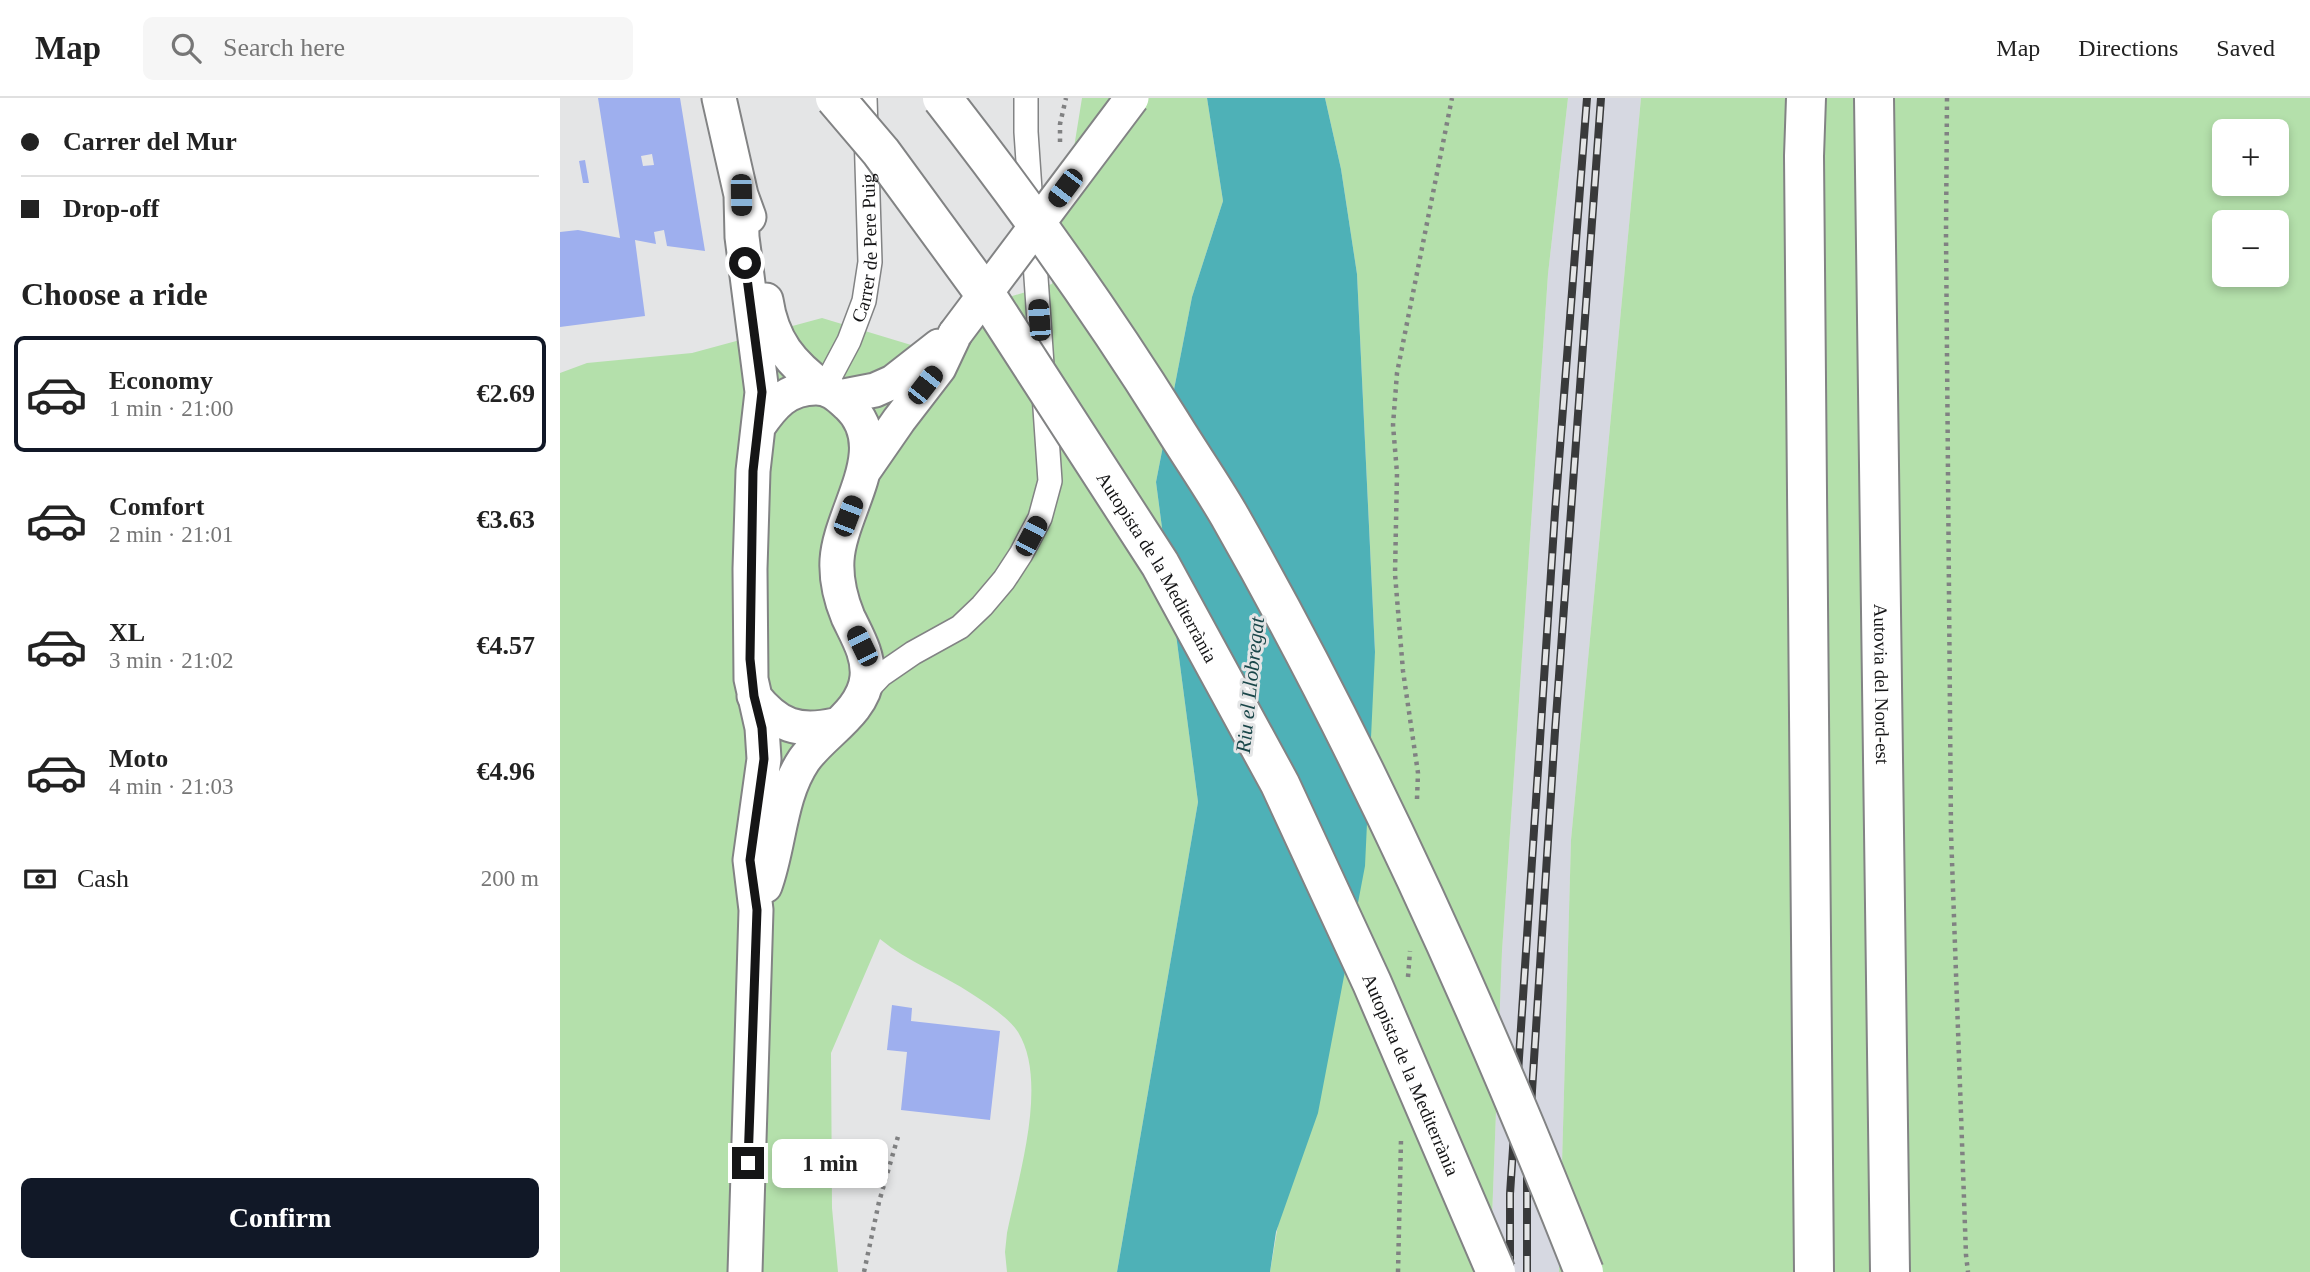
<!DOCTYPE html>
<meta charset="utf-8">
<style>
body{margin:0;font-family:Georgia,serif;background:#f6f6f6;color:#222;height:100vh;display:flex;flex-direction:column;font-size:26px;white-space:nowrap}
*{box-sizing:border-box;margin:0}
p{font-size:23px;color:#767676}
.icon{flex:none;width:38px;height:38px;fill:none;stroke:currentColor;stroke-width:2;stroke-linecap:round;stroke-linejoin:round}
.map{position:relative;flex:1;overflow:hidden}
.drawer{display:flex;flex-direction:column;background:#fff;width:560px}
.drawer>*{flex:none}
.top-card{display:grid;align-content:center;height:154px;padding:0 21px;background:#fff}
.controls{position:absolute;left:1652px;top:21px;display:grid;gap:14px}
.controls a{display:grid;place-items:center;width:77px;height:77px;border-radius:10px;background:#fff;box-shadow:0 4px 10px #0003;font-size:35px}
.end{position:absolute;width:32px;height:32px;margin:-16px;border:9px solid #151516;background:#fff;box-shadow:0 0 0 4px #fff}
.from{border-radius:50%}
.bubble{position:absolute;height:49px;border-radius:10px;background:#fff;box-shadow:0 4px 10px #0003;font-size:23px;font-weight:800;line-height:49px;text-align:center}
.car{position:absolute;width:21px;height:42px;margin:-21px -10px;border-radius:9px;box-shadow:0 0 5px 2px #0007;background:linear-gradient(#222 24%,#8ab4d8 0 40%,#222 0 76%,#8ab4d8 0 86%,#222 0)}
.top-card b{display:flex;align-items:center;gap:24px;height:66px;font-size:26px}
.top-card b+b{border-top:2px solid #e0e0e0}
.top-card i{width:18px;height:18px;background:#222}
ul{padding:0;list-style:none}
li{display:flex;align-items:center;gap:21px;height:116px;margin:0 14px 10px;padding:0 7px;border:4px solid transparent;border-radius:10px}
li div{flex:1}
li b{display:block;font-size:26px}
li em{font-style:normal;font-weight:800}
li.active{border-color:#111827}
li>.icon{width:63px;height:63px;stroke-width:1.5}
h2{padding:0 21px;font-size:32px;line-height:84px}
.pay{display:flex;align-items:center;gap:18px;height:77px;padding:0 21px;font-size:26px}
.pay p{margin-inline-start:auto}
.primary-button{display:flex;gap:14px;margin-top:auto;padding:14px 21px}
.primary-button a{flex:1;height:80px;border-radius:10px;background:#111827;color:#fff;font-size:28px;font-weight:800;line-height:80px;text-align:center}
header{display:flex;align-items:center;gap:42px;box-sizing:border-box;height:98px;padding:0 35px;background:#fff;border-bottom:2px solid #e0e0e0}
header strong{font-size:33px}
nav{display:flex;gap:38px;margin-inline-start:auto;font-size:24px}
.search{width:490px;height:63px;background:#f6f6f6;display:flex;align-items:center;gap:18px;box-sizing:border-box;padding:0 24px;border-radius:10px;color:#767676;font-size:26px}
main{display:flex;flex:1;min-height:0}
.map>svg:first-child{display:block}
.built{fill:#d6d8e1}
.green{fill:#b4e0ab;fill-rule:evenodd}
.water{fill:#4eb1b7}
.building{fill:#9eafee;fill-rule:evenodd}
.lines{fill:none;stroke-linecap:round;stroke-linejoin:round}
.street-casing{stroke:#828384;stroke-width:26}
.secondary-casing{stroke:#828384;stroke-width:37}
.highway-casing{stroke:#828384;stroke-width:42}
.path{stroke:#808182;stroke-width:4.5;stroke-dasharray:3.5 5;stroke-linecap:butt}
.street{stroke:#fff;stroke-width:23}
.secondary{stroke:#fff;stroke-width:33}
.highway{stroke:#fff;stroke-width:38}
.rail-casing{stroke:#393a3b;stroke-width:8}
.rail{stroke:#e4e5e6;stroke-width:5;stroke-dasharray:16;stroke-linecap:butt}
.secondary-bridge-casing{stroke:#828384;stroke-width:37;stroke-linecap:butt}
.highway-bridge-casing{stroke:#828384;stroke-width:42;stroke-linecap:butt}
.secondary-bridge{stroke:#fff;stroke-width:33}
.highway-bridge{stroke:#fff;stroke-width:38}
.route{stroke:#151516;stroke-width:9}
.labels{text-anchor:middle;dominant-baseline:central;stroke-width:6;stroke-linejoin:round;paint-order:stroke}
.street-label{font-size:19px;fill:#151516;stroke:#e4e5e6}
.water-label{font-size:21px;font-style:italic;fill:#194649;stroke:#e4e5e6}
</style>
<header>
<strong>Map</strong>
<div class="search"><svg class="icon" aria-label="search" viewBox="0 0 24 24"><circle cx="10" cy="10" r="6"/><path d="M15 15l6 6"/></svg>Search here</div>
<nav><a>Map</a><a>Directions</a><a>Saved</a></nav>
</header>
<main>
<section class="drawer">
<div class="top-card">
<b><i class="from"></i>Carrer del Mur</b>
<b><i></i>Drop-off</b>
</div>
<h2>Choose a ride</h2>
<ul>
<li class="active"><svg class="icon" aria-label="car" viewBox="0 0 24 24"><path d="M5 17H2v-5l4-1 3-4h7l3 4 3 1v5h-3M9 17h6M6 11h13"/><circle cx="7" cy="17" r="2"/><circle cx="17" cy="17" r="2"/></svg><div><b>Economy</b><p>1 min · 21:00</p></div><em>€2.69</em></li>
<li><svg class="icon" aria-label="car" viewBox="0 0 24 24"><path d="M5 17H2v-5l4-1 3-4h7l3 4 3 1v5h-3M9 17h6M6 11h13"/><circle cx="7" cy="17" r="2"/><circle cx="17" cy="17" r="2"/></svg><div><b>Comfort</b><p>2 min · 21:01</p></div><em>€3.63</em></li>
<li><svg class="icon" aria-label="car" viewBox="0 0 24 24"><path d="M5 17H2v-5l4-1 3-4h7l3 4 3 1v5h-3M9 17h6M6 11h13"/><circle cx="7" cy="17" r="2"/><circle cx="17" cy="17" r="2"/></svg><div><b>XL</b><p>3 min · 21:02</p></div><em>€4.57</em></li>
<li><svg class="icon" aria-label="car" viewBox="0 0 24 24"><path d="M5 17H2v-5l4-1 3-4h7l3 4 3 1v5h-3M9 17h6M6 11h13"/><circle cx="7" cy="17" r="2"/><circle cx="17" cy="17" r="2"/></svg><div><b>Moto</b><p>4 min · 21:03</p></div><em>€4.96</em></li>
</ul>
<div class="pay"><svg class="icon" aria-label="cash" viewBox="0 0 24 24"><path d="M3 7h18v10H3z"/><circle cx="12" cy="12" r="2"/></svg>Cash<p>200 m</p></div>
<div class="primary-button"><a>Confirm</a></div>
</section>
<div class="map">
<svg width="1750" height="1174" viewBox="0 0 1750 1174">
<rect width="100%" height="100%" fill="#e4e5e6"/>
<path class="built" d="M1008,0h73l-70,742 -12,432h-69l12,-321 46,-677z"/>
<path class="green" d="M522,0h125l16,103 -31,96 -36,185 42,320 -81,470h-110l-2,-20 2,-19c11,-55 42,-151 11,-201 -10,-15 -31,-28 -46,-38 -30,-20 -64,-32 -92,-55l-49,114 1,155 6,64h-278v-899l27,-10 105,-10 130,-35 109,33 78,-54 43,-13z
M765,0h243l-20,176 -46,677 -12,321h-220l105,-620 -18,-378 -16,-105z
M1081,0h669v1174h-751l12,-432zM1664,33h53v53h-53zM1664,124h53v53h-53z"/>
<path class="water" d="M647,0h118l16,71 16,105 18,378 -10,214 -47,247 -42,119 -6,40h-153l81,-470 -42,-320 36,-185 31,-96z"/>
<path class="building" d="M38,0h82l25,153 -38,-5 -3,-16 -10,2 2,12 -21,-4 10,76 -85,11v-95l18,-2 42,8zM92,56l2,11 -11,1 -2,-10z
M25,62l4,23h-6l-4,-22z
M332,907l20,3 -1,13 89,10 -10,89 -89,-10 6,-58 -20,-2z"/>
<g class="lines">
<g class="street-casing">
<g id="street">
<path id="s1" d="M264,290l25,-47 15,-40 6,-39 -5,-164"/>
<path d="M302,597l19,-20 32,-22 47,-26 22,-21 22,-26 17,-26 19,-36 10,-37 -24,-349v-34"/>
</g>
</g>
<g class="secondary-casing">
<path id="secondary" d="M159,0l22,97 8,22
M181,97l1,42 20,155 -9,79 -3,98 1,110 11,49 2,31 -14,101 6,50 -11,362
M206,202c6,41 25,64 58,88
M279,299l36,-7 18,-8 46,-36
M198,329c15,-22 29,-39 58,-39 14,0 22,8 32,17 46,43 -8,105 -11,155 -1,18 4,40 11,57 9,19 21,38 19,60 -3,35 -44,56 -63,83 -25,37 -24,85 -39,126
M303,374l36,-52 40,-52 16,-34
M194,598c24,30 44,37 81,29"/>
</g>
<g class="highway-casing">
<g id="highway">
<path d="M1246,0l-2,58 10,1116"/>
<path id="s2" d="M1314,0l16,1174"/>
</g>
</g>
<path class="path" d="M1387,0l-1,136 5,599 15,422 2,17
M500,44v-18l6,-26
M857,701l1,-26 -15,-102 -8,-97 2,-101 -4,-48 4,-52 55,-275
M848,879l2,-26
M304,1174l15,-70 20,-69
M838,1174l3,-132"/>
<use href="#street" class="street"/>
<use href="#secondary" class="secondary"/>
<use href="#highway" class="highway"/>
<g class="rail-casing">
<path id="rail" d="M950,1174v-78l45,-682 32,-414
M967,1174v-103l28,-438 46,-633"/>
</g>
<use href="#rail" class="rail"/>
<g class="secondary-bridge-casing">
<path id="secondary-bridge" d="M395,236l177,-236"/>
</g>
<g class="highway-bridge-casing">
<g id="highway-bridge">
<path id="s3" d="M275,0l46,54 109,149 170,263 120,220 92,199 124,289"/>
<path d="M382,0c82,105 159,213 229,325 19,31 40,61 58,92 138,242 253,498 355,757"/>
</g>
</g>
<use href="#secondary-bridge" class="secondary-bridge"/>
<use href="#highway-bridge" class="highway-bridge"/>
</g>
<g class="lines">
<path class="route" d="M185,165l17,129 -9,79 -3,188 4,37 8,32 2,31 -14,101 7,50 -9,253"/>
</g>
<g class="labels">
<g class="street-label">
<text stroke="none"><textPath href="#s1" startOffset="149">Carrer de Pere Puig</textPath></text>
<text stroke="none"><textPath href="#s3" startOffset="570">Autopista de la Mediterrània</textPath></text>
<text stroke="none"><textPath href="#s2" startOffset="586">Autovia del Nord-est</textPath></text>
<text stroke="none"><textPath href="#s3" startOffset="1138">Autopista de la Mediterrània</textPath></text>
</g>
<g class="water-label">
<text transform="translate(690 587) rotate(-84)">Riu el Llobregat</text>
</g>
</g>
</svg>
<div class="controls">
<a>+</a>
<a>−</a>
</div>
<i class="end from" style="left:185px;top:165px"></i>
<i class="end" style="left:188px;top:1065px"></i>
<div class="bubble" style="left:212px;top:1041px;width:116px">1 min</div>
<i class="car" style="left:505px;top:90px;rotate:217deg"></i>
<i class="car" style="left:181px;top:97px;rotate:179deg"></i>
<i class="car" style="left:479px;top:222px;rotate:356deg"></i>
<i class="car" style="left:365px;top:287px;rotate:38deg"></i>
<i class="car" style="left:288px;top:418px;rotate:21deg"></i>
<i class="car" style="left:471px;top:438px;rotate:28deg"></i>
<i class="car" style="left:302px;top:548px;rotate:334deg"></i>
</div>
</main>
